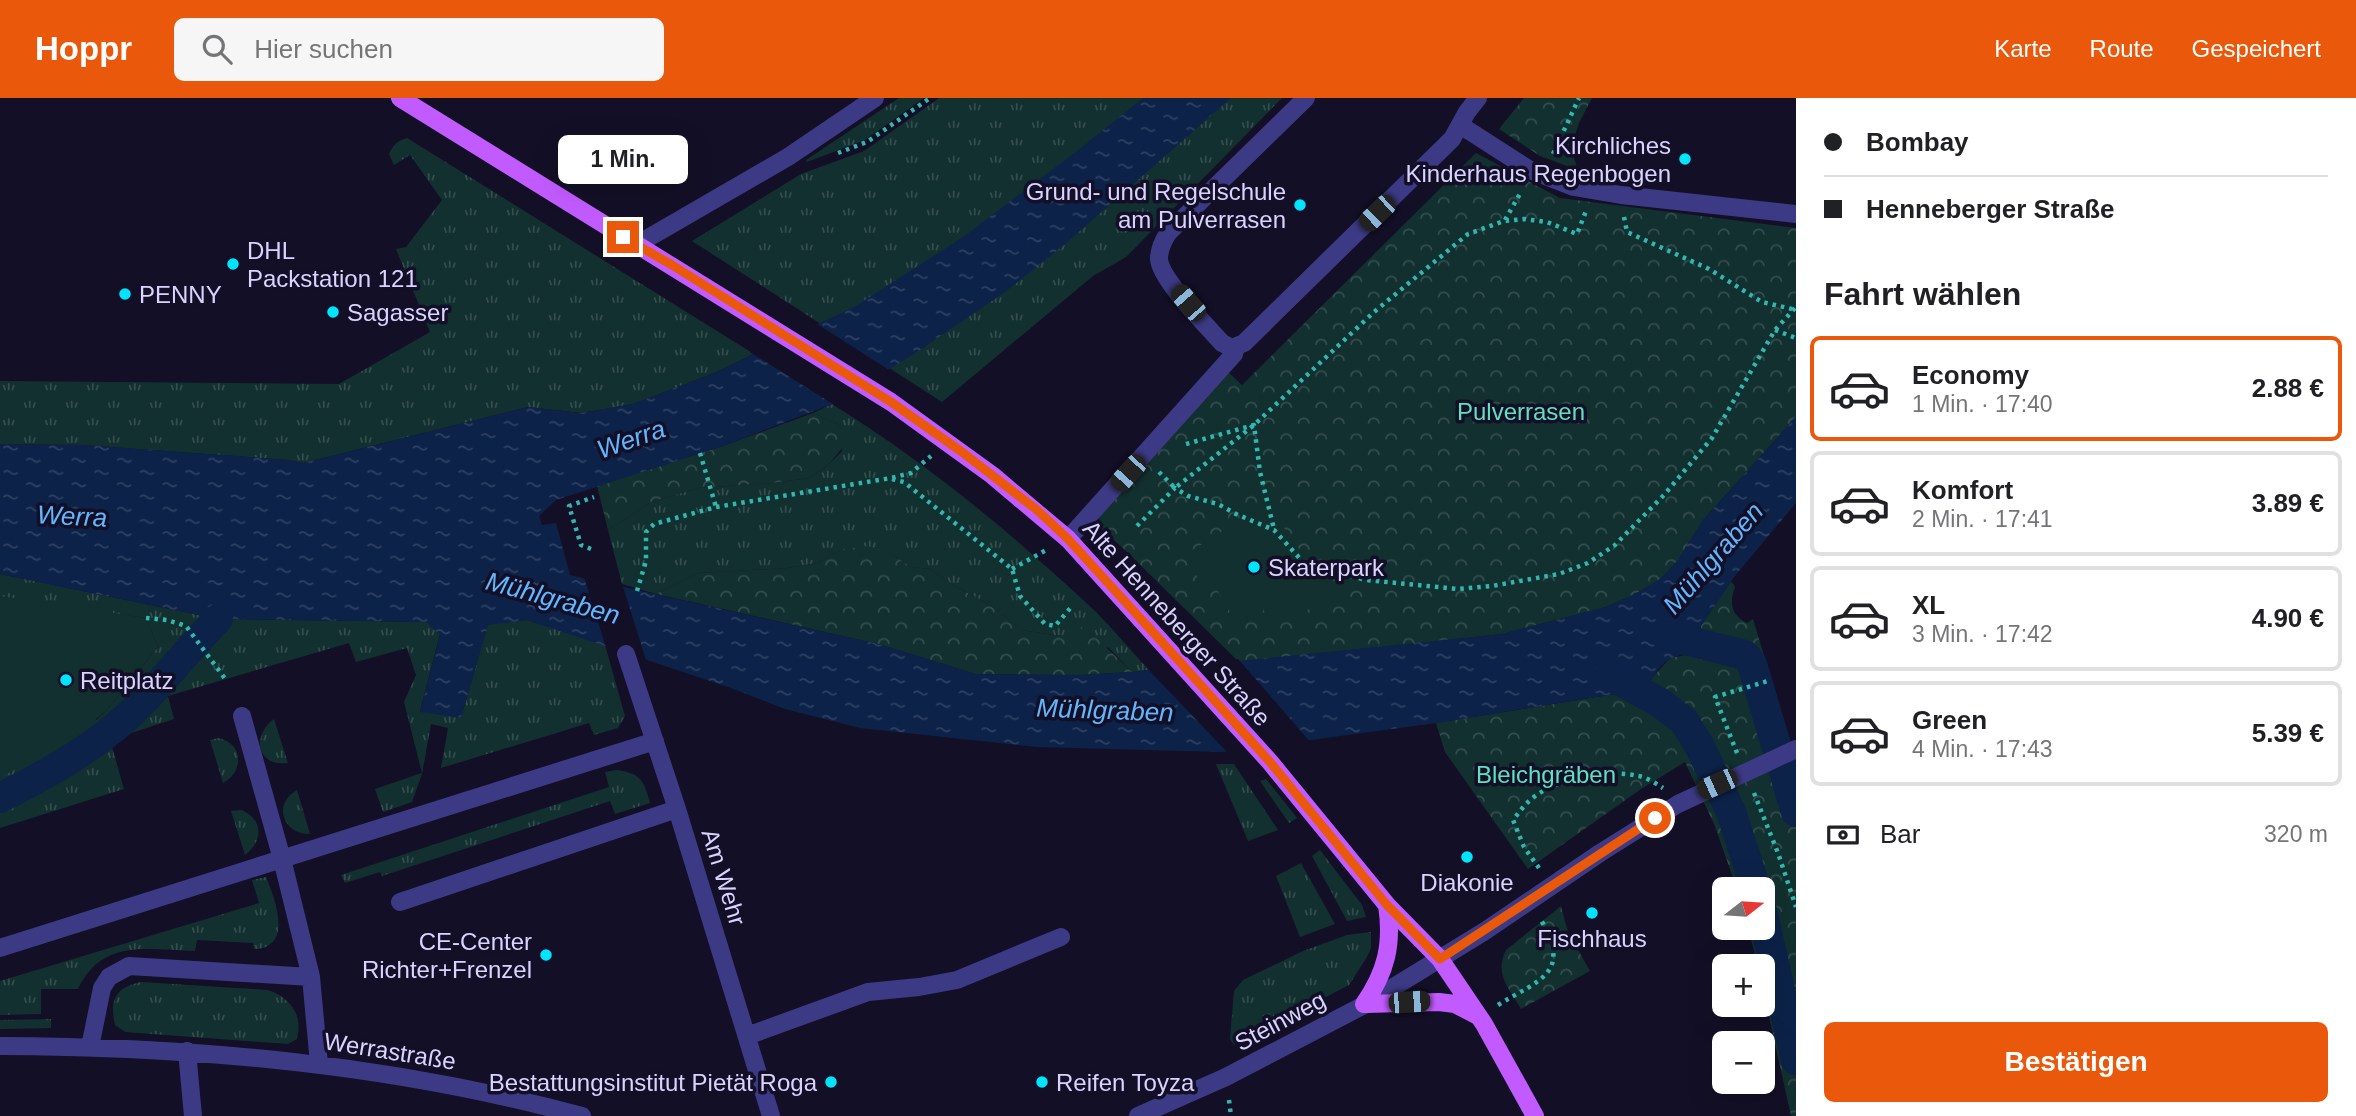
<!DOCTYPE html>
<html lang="de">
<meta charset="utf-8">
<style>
body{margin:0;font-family:Helvetica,sans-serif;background:#f6f6f6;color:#202124;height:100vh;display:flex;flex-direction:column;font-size:26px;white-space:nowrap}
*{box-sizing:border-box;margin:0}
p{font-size:23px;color:#757577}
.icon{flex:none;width:38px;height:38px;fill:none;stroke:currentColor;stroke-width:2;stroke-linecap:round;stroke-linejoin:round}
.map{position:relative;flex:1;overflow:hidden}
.panel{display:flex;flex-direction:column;background:#fff;width:560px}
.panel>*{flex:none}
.banner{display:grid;align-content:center;height:154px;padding:0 28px;background:#fff}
.needle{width:46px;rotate:73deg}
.controls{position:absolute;left:1712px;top:779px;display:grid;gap:14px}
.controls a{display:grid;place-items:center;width:63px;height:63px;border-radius:10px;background:#fff;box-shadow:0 7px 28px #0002;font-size:35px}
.end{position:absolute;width:32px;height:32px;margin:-16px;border:9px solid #ea580c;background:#fff;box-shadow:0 0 0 4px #fff}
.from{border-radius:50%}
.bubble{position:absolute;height:49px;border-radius:10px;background:#fff;box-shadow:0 7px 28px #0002;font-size:23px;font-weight:700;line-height:49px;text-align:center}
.car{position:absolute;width:21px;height:42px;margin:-21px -10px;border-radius:9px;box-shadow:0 0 5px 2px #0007;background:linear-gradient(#222 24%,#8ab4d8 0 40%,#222 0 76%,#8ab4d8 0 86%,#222 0)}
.banner b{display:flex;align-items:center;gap:24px;height:66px;font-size:26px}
.banner b+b{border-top:2px solid #e0e0e0}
.banner i{width:18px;height:18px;background:#202124}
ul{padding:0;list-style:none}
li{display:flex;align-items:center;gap:21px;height:105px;margin:0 14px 10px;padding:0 14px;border:4px solid #e0e0e0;border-radius:10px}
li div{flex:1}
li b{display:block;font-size:26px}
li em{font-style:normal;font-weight:700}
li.current{border-color:#ea580c}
li>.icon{width:63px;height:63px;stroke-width:1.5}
h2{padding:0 28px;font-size:32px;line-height:84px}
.pay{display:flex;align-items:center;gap:18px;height:77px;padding:0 28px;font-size:26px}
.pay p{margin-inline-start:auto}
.cta{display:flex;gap:14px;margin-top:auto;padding:14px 28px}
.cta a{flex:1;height:80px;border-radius:10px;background:#ea580c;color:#fff;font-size:28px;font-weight:700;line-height:80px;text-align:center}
header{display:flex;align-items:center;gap:42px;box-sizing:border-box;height:98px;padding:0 35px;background:#ea580c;color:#fff}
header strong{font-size:33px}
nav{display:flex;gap:38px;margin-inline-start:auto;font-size:24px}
.search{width:490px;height:63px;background:#f6f6f6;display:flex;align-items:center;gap:18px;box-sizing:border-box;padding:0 24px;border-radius:10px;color:#757577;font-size:26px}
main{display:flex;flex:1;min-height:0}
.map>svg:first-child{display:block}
.grass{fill:url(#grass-tufts);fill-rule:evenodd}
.forest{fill:url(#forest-crowns)}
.pitch{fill:#12302f}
.water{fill:url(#water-ripples)}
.pier{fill:#130f26}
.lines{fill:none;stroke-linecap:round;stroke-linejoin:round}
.canal{stroke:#0c2248;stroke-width:30}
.path{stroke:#2fb8b0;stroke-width:4.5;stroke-dasharray:3.5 5;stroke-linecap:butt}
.minor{stroke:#3d3a85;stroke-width:18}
.major{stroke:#c25bff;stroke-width:18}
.route{stroke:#ea580c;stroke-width:9}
.poi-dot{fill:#00e5ff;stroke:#130f26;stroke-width:2.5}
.labels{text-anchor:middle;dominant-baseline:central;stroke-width:7;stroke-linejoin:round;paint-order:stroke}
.poi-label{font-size:24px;fill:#d9d4ff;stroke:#130f26;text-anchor:start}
.park-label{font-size:24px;fill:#5fe0c0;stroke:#130f26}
.street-label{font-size:24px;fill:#d9d4ff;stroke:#130f26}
.water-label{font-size:26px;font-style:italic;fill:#62b6ff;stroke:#130f26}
</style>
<header>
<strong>Hoppr</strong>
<div class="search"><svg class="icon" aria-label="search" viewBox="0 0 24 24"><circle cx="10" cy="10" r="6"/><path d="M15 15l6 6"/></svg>Hier suchen</div>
<nav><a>Karte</a><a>Route</a><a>Gespeichert</a></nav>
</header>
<main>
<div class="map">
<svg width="1796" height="1018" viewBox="0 0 1796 1018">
<defs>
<pattern id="grass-tufts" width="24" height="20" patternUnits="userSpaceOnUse" patternTransform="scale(1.75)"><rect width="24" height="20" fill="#12302f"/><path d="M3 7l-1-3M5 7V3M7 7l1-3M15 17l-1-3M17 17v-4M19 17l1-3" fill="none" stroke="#344d4e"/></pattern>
<pattern id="forest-crowns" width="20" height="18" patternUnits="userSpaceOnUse" patternTransform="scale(1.75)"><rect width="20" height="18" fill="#12302f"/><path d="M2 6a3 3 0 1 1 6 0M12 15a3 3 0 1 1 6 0" fill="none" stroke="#344d4e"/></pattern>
<pattern id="water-ripples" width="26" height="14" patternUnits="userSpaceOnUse" patternTransform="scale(1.75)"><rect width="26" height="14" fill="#0c2248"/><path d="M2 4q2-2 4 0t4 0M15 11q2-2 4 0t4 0" fill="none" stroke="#2f4163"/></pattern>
</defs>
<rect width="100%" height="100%" fill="#130f26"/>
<path class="grass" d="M899,0h25l-59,42 -58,22 -1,-2z
M939,0h343l-156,159 -33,19 -151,126 -250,-161 109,-67 63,-23z
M407,40l347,216 -40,19 -81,31 -52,9 -53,-6 -225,56 -14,-3 -206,-15 -83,-1v-63l339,3 91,-52 -34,-83 10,-2 36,-47 -32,-45 -16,10 -5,-11c4,-9 8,-13 18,-16z
M832,306c95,59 182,131 263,207 19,19 36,40 54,59l-17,2 -23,-24 -48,-12 -40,-6 -27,-23 -39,-21 -25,-17 -19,-2 -21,-14 -47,-4 -26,14 -29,5 -90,5 -42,21 -34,-10 -14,-54 43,-28 47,-14 74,-5 38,-5 19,-14 13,-13 -2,-26 -27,-12z
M0,476l218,45 209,3 13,12 -20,77 41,7 27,-94 39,-4 78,25 20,71 -7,12 -24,7 -5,-12 -148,45 7,-40 -17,-4 -9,50 -10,28 -29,10 -8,-23 47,-16 -18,-71 12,-27 -9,-27 -51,14 -7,-19 -181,53 6,23 -64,21 14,49 -124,39zM55,508l91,12 12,29 -53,65 -9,8z
M274,621l14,44c-31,4 -37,-27 -14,-44z
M218,640c26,5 26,34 5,45l-13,-43z
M1216,666h18l44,66 -30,11z
M616,672c24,3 28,10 34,33l-35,11 -5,-13 -228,75 -2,-4 -35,11 -4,-8 268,-88 -4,-15z
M1266,681l31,39 -8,5 -29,-42z
M297,692l13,44c-27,0 -38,-30 -13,-44z
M242,712c23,11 20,32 3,45l-14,-44z
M1320,752l42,55 4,12 -19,4 -35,-65z
M1301,765l34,61 -35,13 -24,-61z
M266,779c9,22 28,71 -12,72l-1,-6 -56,-3 -2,11c-47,-1 -93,-13 -117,38h-37v25l-41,1v-34l259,-78 -7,-23z
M1371,834v16l-4,9 -18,28 -115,60 -4,-6 4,-48 9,-11 60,-29 44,-16z
M141,884l127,8c23,8 35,25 29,49l-9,5 -163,-12 -10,-7c-6,-25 1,-38 26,-43z
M51,921v9l-51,1v-9z"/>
<path class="forest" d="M1524,0h68l-13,25 -8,26 7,21 -38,-14 -41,-27z
M1476,55l84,45 236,30v189l-93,103 -25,40 -16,18 -25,15 -31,14 -104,27 -262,29 -114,-112 -28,-25 2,-11 128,-143 14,13z
M813,315l27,12 9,15 -20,24 -19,14 -38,5 -74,5 -47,14 -43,28 -11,-44 129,-41z
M868,448l22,7 21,14 19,2 25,17 39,21 27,23 40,6 23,-10 48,46 -53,3 -103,-1 -98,-30 -222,-50 42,-21 90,-5 29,-5 26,-14z
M1731,483l4,6c-6,16 -4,28 12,36l6,-4 43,143v354h-5l-29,-131v-19h-4l-10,-38h14v-39h-25l-23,-65 -29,-62 -44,27 -113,80 -83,-117 -9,-29 191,-31 10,3 7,-1 8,-16 18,-20 25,-5 6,-27z
M1561,808l7,26 22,39 -69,38c-12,-21 -27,-35 -15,-59z"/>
<path class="pitch" d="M1268,404l23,37 46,56 -64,32 -10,-18 -27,14 -23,-41 -11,7 -14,-36z
M0,498l146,22 12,29 -53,65 -26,20 -79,46z"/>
<path class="water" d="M1143,0h88l-167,147 -59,47 -91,62 -82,50 -106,41 -170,55 -17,16 3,9 14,-2 14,52 308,69 98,30 103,1 53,-3 370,-38 104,-27 31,-14 25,-15 16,-18 25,-40 93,-103v86l-62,74 -33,49 1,18c-11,13 -17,7 -30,14 -13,6 -22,24 -28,36l-7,1 -11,-3 -190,31 -213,29 -187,-5 -176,-19 -75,-19 -54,-21 -204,-68 -39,5 -27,93 -41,-6 20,-77 -13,-13 -209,-3 -218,-45v-130l83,1 206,15 14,3 225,-56 53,6 52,-9 81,-31 140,-66 109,-70 114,-86z"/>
<path class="pier" d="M814,224l78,50 -56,34 -86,-54z
M583,476l39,10 24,76 -40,-13z
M1238,561l73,84 -82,11 -83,-87z"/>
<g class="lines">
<path class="canal" d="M1665,537l80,20 7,9 44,148
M1609,577l50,27 25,19 15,24 32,67 25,77
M0,700c39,-20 80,-42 114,-70 39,-32 68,-73 104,-109
M1762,813l34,149"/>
<path class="path" d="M838,55l29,-11 63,-44
M1553,56l26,-56
M1624,119l3,15 82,37 53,33 30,7
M1505,122l16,-28
M1775,232l21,8
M1186,346l68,-19 6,47 14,57
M700,355l16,54
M1159,374l16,16 79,-63 120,-113 94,-78 36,-13 20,-2 23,3 30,12 9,-23
M892,381l12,3 108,87 8,27 25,28 10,2 18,-21
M1137,428l38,-38 13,8 30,8 18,10 38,16 30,33 62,17 92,9 34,-3 67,-12 29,-11 27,-18 49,-50 48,-57 63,-108 21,-23
M591,451l-10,-4 -12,-39 25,-9
M1012,471l36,-20
M637,493l9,-30v-29l8,-8 62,-17 175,-29 20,-5 20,-17
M146,520l21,2 19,6 40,54
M1737,655l-22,-56 56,-17
M1754,695l24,60 18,54
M1539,770l-15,-21 -11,-27c5,-6 9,-12 14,-17 24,-24 78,-35 111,-27 8,1 17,7 25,12
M1498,907c42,-26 74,-31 43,-85
M1229,1002l2,16"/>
<path class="minor" d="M1306,0l-138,135c-5,8 -9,16 -9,26 1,20 48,67 63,84l10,5 12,-5 208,-204 15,-27 11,-14
M1460,27l70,45 44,17 47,8 175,19
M636,147l152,-88 87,-59
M1068,441l166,-185 2,-7
M626,556l51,155 94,307
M242,618l40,143 29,118 8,87
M400,804l277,-93
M0,850l655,-207
M747,938l121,-44 51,-5 38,-7 104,-43
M0,948c197,1 391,18 582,70
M90,949l12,-59 7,-11 20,-11 182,11
M187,953l6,65
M1138,1018l88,-39 140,-73 119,-73 115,-78 78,-49 118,-55"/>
<path class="major" d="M400,0l491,304 101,73 76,64 202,223 117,143 53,54 44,65 51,92
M1364,906c22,-32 29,-59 23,-99
M1366,906l73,-2 16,2 23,12"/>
</g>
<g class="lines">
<path class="route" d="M623,139l49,28 219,137 71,50 75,58 31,29 103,113 99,110 117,143 53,54 215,-141"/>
</g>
<g class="poi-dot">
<circle cx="1685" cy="61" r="7"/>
<circle cx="1300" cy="107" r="7"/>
<circle cx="233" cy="166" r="7"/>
<circle cx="125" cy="196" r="7"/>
<circle cx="333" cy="214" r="7"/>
<circle cx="1254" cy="469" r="7"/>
<circle cx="66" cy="582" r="7"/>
<circle cx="1467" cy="759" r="7"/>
<circle cx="1592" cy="815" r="7"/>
<circle cx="546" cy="857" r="7"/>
<circle cx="831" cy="984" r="7"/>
<circle cx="1042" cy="984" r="7"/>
</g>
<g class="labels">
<g class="poi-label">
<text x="1671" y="47" text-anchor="end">Kirchliches<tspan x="1671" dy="28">Kinderhaus Regenbogen</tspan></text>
<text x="1286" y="93" text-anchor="end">Grund- und Regelschule<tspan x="1286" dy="28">am Pulverrasen</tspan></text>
<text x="247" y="152">DHL<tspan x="247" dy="28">Packstation 121</tspan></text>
<text x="139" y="196">PENNY</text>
<text x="347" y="214">Sagasser</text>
<text x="1268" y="469">Skaterpark</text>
<text x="80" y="582">Reitplatz</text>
<text x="1467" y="784" text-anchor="middle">Diakonie</text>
<text x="1592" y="840" text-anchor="middle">Fischhaus</text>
<text x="532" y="843" text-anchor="end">CE-Center<tspan x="532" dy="28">Richter+Frenzel</tspan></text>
<text x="817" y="984" text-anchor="end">Bestattungsinstitut Pietät Roga</text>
<text x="1056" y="984">Reifen Toyza</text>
</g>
<g class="park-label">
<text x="1521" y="313">Pulverrasen</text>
<text x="1546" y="676">Bleichgräben</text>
</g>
<g class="street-label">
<text transform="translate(1177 525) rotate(48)">Alte Henneberger Straße</text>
<text transform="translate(724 779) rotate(73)">Am Wehr</text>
<text transform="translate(1280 923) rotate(-28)">Steinweg</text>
<text transform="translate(390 953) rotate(9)">Werrastraße</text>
</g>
<g class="water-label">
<text transform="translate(631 341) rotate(-19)">Werra</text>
<text transform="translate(72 418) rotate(3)">Werra</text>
<text transform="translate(1713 460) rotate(-49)">Mühlgraben</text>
<text transform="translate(553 500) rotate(15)">Mühlgraben</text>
<text transform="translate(1105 612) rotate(2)">Mühlgraben</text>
</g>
</g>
</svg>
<div class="controls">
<a><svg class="needle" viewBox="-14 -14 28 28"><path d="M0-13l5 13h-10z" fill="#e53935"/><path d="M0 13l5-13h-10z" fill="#757577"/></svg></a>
<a>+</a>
<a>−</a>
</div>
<i class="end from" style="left:1655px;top:720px"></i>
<i class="end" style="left:623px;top:139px"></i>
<div class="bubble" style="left:558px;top:37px;width:130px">1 Min.</div>
<i class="car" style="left:1377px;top:115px;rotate:226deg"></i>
<i class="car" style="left:1188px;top:205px;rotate:319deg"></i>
<i class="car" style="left:1128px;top:375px;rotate:222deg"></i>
<i class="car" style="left:1717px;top:686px;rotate:246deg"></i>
<i class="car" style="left:1409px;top:904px;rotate:86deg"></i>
</div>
<section class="panel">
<div class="banner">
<b><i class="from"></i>Bombay</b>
<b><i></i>Henneberger Straße</b>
</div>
<h2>Fahrt wählen</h2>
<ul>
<li class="current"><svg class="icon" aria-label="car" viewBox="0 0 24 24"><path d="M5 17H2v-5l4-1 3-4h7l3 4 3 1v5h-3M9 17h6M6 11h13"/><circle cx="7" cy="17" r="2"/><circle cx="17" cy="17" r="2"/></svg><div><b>Economy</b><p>1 Min. · 17:40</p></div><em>2.88 €</em></li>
<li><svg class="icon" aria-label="car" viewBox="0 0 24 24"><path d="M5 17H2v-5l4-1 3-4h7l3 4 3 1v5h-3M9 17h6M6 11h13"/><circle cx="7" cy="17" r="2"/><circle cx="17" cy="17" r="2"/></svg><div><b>Komfort</b><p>2 Min. · 17:41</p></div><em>3.89 €</em></li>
<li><svg class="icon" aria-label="car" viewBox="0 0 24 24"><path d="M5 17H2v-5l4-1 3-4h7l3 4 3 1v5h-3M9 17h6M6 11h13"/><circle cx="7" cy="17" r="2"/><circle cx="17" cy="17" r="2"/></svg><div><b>XL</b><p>3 Min. · 17:42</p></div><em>4.90 €</em></li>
<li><svg class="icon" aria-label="car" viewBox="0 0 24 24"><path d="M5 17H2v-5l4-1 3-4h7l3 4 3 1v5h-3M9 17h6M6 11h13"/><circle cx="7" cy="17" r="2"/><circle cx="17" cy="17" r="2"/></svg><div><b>Green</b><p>4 Min. · 17:43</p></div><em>5.39 €</em></li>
</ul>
<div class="pay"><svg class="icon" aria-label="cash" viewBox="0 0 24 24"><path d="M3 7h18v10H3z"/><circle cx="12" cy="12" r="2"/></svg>Bar<p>320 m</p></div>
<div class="cta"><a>Bestätigen</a></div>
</section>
</main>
